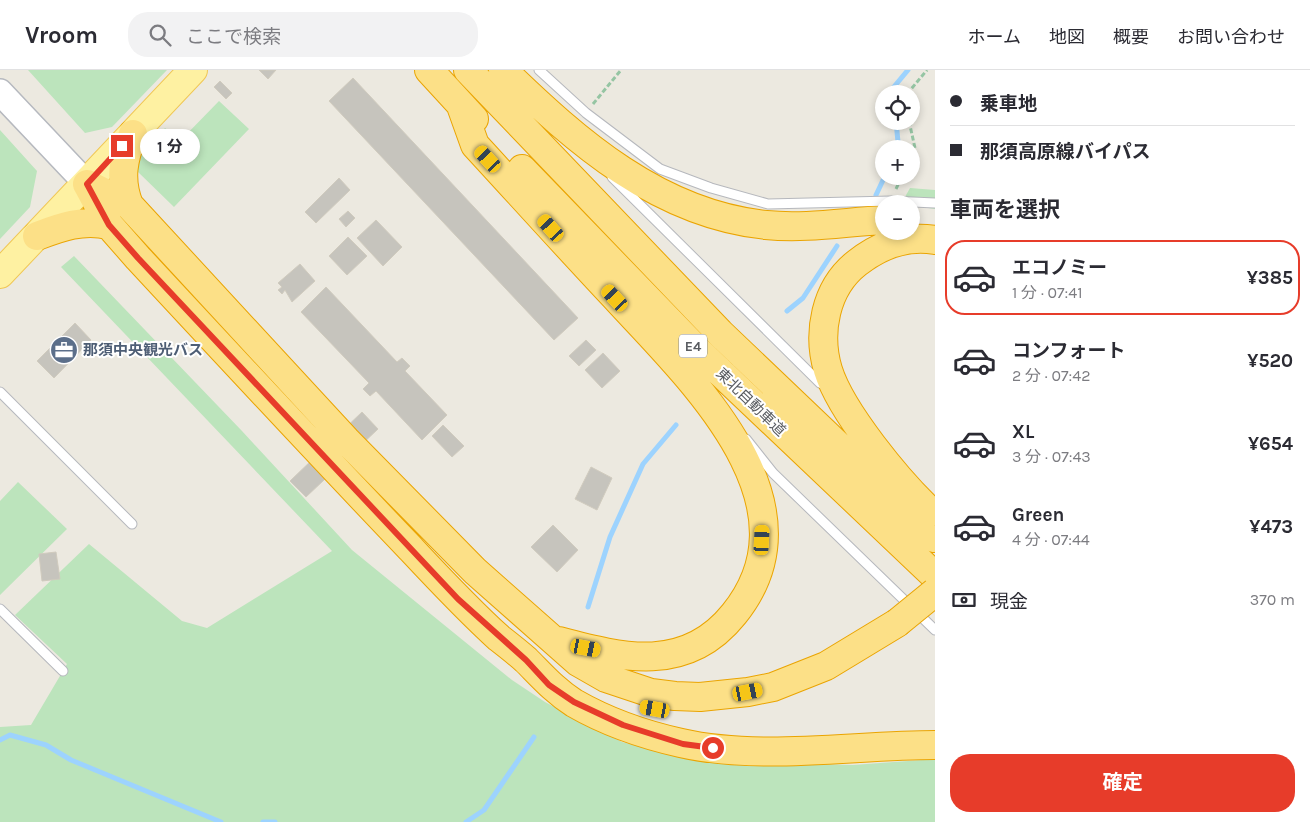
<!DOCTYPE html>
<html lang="ja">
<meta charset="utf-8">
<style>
body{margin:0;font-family:Karla,"Noto Sans JP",sans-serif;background:#f2f2f3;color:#2b2b33;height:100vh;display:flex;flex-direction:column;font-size:19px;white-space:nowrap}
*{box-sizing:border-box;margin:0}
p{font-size:16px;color:#7c7c81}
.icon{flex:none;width:28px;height:28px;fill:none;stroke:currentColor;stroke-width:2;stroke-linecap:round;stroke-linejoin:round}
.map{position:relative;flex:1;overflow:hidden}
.drawer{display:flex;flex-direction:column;background:#fff;width:375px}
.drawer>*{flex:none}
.hud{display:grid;align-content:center;height:110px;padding:0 15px;background:#fff}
.controls{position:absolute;left:875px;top:15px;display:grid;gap:10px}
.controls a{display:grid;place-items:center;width:45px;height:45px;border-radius:50%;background:#fff;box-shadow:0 2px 8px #0003;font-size:25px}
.end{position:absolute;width:22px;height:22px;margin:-11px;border:6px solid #e73c2a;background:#fff;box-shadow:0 0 0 2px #fff}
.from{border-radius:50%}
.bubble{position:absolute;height:35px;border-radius:18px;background:#fff;box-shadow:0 2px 8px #0003;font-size:16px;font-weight:700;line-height:35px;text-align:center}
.car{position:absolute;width:15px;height:30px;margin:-15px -8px;border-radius:6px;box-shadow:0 0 4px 1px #0007;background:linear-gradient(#f5c518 24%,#345 0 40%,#f5c518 0 76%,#345 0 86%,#f5c518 0)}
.hud b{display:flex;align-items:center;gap:18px;height:48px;font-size:19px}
.hud b+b{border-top:1px solid #e1e1e2}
.hud i{width:12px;height:12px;background:#2b2b33}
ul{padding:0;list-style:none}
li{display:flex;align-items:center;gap:15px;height:75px;margin:0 10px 8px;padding:0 5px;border:2px solid transparent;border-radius:20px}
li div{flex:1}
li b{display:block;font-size:19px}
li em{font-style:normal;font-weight:700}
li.current{border-color:#e73c2a}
li>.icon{width:45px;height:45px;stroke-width:1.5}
h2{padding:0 15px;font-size:22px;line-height:60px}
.pay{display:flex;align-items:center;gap:12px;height:55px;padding:0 15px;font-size:19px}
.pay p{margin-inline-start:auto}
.primary-button{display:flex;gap:10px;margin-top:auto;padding:10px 15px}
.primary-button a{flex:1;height:58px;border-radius:20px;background:#e73c2a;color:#fff;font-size:20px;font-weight:700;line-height:58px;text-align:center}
header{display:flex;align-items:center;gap:30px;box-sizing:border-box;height:70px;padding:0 25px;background:#fff;border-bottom:1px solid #e1e1e2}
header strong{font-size:24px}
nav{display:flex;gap:28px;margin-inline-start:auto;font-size:18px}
.search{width:350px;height:45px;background:#f2f2f3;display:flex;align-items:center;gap:12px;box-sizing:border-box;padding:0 18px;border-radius:20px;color:#7c7c81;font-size:19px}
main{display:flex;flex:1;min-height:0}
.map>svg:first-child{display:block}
.green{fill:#bce4bc}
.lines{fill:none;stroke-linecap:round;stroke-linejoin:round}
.stream{stroke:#9dd3fe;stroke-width:5}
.building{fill:#c6c4bd;stroke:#d0cbbe}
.lane-casing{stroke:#b6b8bd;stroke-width:11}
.secondary-casing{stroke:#b6b9bf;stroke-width:28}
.primary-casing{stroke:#f0c755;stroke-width:30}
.highway-casing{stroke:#eaa402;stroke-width:30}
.path{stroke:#95c5a3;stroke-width:3;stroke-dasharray:5 2.5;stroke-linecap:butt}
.lane{stroke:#fff;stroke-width:9}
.secondary{stroke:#fff;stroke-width:25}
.primary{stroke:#fef1a2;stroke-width:28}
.highway{stroke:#fce087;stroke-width:28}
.highway-bridge-casing{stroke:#eaa402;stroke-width:30;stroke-linecap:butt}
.highway-bridge{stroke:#fce087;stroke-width:28}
.route{stroke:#e73c2a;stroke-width:6}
.labels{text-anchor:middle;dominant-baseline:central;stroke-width:4;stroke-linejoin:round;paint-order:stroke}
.shield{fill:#fff;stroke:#8b8d90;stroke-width:1}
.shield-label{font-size:14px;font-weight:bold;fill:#595c61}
.service-label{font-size:15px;font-weight:bold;fill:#4e5e75;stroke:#fff;text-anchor:start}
.street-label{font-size:15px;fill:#595c61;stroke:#fff}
</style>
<header>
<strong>Vroom</strong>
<div class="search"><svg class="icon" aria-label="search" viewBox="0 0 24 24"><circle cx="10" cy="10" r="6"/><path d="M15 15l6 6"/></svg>ここで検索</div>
<nav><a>ホーム</a><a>地図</a><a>概要</a><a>お問い合わせ</a></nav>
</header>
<main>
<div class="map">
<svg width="935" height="752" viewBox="0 0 935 752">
<rect width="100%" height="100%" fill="#ece9e0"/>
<path class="green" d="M28,0h139l-55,57 -27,6z
M219,31l30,28 -75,78 -37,-36 2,-14 26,-29 16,12z
M0,60l37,41 -7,36 -30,32z
M910,118l25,2v19l-34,-5z
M74,186l168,175 110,119 160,130 33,22 77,40 44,11 75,9 112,3 82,-6v63h-935v-95l31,-2 36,-61 -52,-49 74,-71 93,77 25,7 125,-77 -271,-284z
M18,412l49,47 -67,66v-94z"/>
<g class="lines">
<path class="stream" d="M888,24l20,-24
M895,79l3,-7 -2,-21
M876,125l9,-19
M787,241l16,-13 34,-52
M588,537l22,-70 33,-73 33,-39
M0,670l10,-5 36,10 25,15 150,62
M263,752h12
M466,752l18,-12 50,-73"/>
</g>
<path class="building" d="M259,0h17l-8,9z
M353,8l225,240 -24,22 -225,-239z
M220,11l12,12 -6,6 -12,-12z
M339,108l11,12 -34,33 -11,-11z
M348,141l7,7 -9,9 -7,-8z
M376,150l26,27 -19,19 -26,-28z
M348,167l19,19 -20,19 -18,-19z
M300,194l15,17 -23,21 -7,-12 -3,4 -4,-4 4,-3 -4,-4z
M326,217l71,75 5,-4 8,8 -5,5 42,44 -25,25 -46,-49 -6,5 -7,-7 6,-6 -68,-71z
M75,253l16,17 -37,38 -17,-17z
M586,270l10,10 -17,16 -10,-10z
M603,283l17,18 -18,17 -17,-18z
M362,342l16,17 -72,68 -16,-16z
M443,355l21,21 -12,11 -20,-21z
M591,397l21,11 -15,32 -22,-11z
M553,455l25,25 -21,22 -26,-25z
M56,482l4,27 -18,2 -3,-27z"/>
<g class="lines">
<g class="lane-casing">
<path id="lane" d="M539,0l47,43 74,56 51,19 57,16 123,-3 44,2
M612,107l208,206 6,3
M0,322l132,132
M746,369l27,34 162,157
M0,539l63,62"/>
</g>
<g class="secondary-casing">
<path id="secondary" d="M0,22l87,92"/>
</g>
<g class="primary-casing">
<path id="primary" d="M0,204l193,-204"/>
</g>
<g class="highway-casing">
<path id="highway" d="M429,0l45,49
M468,0l252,263 215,205
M503,0c74,72 156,144 263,155 40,4 79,-3 118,-5
M461,36l14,39c46,50 92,101 139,151 72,79 211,205 120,318 -48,60 -111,44 -175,27
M522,99l177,183 236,224
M87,114l22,41 29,33c91,98 181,195 273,291 29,31 57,61 88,89 9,7 18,14 27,22 16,16 29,31 48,43 33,19 71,32 107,40 79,18 173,2 254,2
M87,114l42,21 217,235 129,131 103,91 28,16 45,15 24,3 25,1 48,-5 25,-5 53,-21 71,-43
M129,135c-10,-26 -6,-45 4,-71
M37,166c24,-9 45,-17 72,-11
M931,442c-32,-30 -90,-100 -103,-142 -11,-37 -3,-82 29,-107 23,-18 48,-28 78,-23"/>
</g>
<path class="path" d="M907,24l20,-24
M593,34l28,-34
M909,51l6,27 -4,9
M896,119l6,-13"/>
<use href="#lane" class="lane"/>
<use href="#secondary" class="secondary"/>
<use href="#primary" class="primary"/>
<use href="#highway" class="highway"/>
<g class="highway-bridge-casing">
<path id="highway-bridge" d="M897,553l38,-31"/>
</g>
<use href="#highway-bridge" class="highway-bridge"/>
</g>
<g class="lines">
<path class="route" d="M122,76l-35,38 22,41 29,33 320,341 68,61 23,25 25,17 49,23 60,19 30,4"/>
</g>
<defs>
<g id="office-disc" transform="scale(1.4375)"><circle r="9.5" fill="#5c6f8a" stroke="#fff"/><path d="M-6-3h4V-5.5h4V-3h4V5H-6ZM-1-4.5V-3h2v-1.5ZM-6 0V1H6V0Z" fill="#fff"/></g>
</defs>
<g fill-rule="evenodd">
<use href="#office-disc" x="64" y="280"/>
</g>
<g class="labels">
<rect class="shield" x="679" y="264.5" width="28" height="23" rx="4"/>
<g class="shield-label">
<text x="693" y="276">E4</text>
</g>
<g class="service-label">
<text x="83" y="280">那須中央観光バス</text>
</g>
<g class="street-label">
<text transform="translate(751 332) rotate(44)">東北自動車道</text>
</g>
</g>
</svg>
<div class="controls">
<a><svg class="icon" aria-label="locate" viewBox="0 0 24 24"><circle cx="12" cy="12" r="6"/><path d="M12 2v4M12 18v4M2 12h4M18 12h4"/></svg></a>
<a>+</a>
<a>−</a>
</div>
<i class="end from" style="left:713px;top:678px"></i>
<i class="end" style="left:122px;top:76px"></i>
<div class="bubble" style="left:140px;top:59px;width:60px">1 分</div>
<i class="car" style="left:488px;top:89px;rotate:317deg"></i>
<i class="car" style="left:551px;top:158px;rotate:318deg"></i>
<i class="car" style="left:615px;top:228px;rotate:317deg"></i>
<i class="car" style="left:762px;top:470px;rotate:3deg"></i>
<i class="car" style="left:586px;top:578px;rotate:101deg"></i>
<i class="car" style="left:748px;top:622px;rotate:79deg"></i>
<i class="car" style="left:655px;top:639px;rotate:280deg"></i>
</div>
<section class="drawer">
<div class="hud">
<b><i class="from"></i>乗車地</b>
<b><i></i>那須高原線バイパス</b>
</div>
<h2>車両を選択</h2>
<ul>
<li class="current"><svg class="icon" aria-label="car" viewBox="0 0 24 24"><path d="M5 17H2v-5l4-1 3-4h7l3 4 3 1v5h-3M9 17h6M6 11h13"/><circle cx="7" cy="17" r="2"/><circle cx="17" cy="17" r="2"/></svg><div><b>エコノミー</b><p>1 分 · 07:41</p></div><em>¥385</em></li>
<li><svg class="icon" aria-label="car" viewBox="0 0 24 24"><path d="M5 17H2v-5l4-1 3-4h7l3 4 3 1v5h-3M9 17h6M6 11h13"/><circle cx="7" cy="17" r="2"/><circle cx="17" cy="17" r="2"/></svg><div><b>コンフォート</b><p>2 分 · 07:42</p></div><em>¥520</em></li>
<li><svg class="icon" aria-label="car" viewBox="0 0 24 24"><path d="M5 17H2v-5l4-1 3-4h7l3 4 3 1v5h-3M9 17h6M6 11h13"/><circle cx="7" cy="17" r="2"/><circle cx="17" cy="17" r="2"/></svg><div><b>XL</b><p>3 分 · 07:43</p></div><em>¥654</em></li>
<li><svg class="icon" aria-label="car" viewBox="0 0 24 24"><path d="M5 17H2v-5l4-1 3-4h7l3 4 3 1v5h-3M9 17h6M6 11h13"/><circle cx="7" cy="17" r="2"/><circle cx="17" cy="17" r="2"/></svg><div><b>Green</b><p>4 分 · 07:44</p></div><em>¥473</em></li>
</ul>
<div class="pay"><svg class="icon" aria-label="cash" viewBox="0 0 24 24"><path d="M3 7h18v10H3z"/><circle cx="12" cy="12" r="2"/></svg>現金<p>370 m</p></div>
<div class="primary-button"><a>確定</a></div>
</section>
</main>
